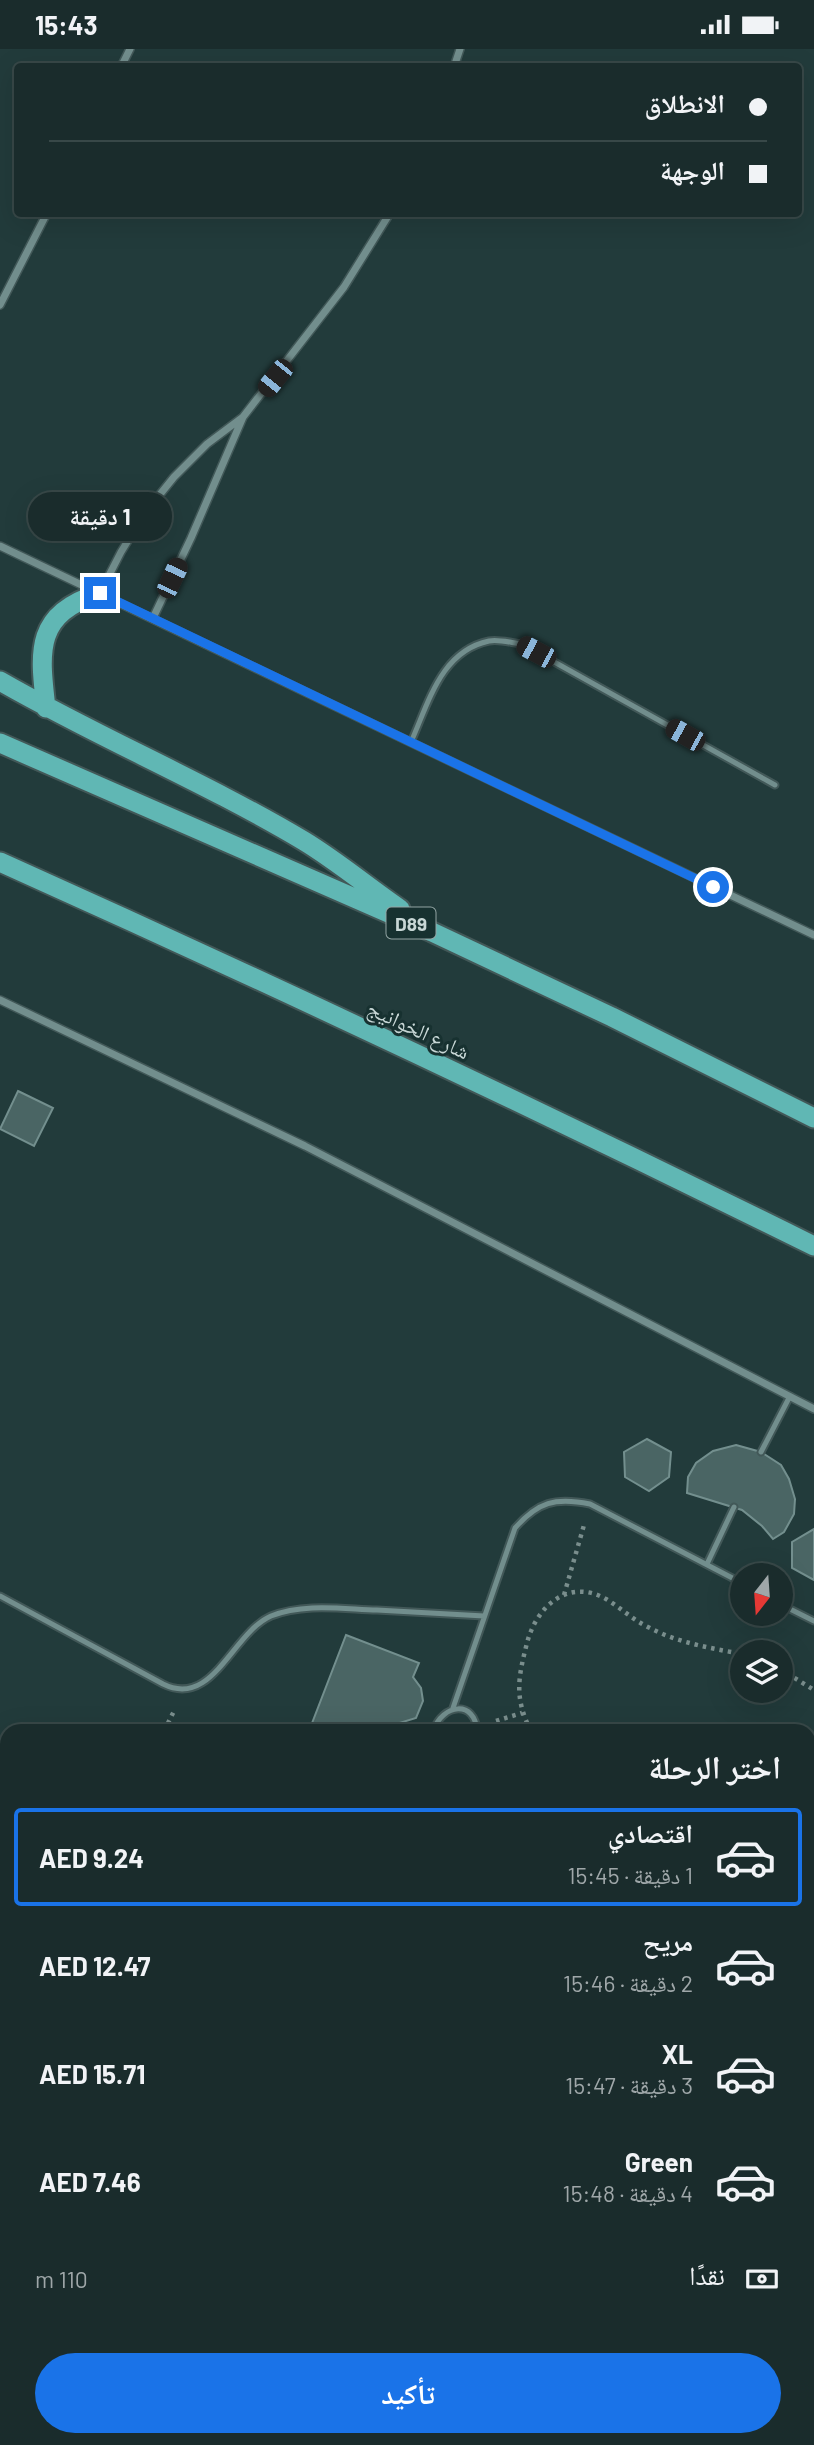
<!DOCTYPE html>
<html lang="ar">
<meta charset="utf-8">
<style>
body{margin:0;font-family:Barlow,"Noto Naskh Arabic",sans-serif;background:#233434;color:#f1f3f6;direction:rtl;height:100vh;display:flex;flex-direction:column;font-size:26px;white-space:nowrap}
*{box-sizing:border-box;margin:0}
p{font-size:23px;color:#9fa7a9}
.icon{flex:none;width:38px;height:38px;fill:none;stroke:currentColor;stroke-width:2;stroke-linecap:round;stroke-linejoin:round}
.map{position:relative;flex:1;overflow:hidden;direction:ltr}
.side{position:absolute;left:0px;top:1675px;width:816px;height:723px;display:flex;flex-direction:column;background:#1a2c2c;border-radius:21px 21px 0 0;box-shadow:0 7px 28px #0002,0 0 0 2px #384848;direction:rtl}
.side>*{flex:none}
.guide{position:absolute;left:14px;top:14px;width:788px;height:154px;border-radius:7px;box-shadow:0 7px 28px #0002,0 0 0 2px #384848;direction:rtl;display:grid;align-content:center;height:154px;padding:0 35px;background:#1a2c2c}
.needle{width:46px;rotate:197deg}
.buttons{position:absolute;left:730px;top:1514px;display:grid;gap:14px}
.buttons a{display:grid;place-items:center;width:63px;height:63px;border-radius:50%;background:#1a2c2c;box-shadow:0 7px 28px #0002,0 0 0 2px #384848;font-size:35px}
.end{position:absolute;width:32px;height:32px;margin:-16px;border:9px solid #1a73e8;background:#fff;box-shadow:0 0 0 4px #fff}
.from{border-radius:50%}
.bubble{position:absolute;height:49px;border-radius:24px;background:#1a2c2c;box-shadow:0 7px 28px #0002,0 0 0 2px #384848;font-size:23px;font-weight:700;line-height:49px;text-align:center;direction:rtl}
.car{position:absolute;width:21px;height:42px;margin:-21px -10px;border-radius:9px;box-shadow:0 0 5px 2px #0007;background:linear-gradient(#222 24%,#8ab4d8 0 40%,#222 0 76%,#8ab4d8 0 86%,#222 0)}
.guide b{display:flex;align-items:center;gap:24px;height:66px;font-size:26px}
.guide b+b{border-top:2px solid #384848}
.guide i{width:18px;height:18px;background:#f1f3f6}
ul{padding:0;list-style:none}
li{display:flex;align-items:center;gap:21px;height:98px;margin:0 14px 10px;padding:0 21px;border:4px solid transparent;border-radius:7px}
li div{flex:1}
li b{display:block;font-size:26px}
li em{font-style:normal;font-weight:700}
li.active{border-color:#1a73e8}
li>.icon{width:63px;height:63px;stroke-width:1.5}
h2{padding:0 35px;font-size:32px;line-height:84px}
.pay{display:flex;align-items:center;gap:18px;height:77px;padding:0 35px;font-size:26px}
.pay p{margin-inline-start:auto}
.action{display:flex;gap:14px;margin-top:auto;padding:14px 35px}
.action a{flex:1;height:80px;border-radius:42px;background:#1a73e8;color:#fff;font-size:28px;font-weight:700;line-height:80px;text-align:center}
.status{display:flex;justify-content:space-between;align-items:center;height:49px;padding:0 35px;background:#1a2c2c;direction:ltr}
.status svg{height:19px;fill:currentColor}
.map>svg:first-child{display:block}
.building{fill:#4a6564;stroke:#738f8e;stroke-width:2}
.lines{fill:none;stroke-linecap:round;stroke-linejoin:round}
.service-casing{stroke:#425858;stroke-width:9}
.minor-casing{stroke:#425858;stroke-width:10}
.trunk-casing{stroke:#425858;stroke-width:23}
.path{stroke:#7a8e8d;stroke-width:4.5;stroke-dasharray:3.5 5;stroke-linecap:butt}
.service{stroke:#728e8d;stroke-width:5}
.minor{stroke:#728e8d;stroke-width:7}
.trunk{stroke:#60b7b4;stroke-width:19}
.route{stroke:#1a73e8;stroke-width:9}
.labels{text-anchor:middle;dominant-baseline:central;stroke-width:6;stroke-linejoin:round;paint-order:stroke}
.shield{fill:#173130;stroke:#93a5a4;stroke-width:2}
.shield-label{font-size:19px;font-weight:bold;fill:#c8d7d6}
.street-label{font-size:21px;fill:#c8d7d6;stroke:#173130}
</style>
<div class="status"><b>15:43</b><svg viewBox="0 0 49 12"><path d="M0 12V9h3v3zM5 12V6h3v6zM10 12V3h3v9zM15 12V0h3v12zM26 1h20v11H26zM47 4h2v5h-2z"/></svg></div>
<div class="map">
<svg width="814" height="2396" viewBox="0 0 814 2396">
<rect width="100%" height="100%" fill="#223b3b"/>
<path class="building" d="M18,1042l35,17 -19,38 -34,-17z
M647,1390l24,13 -2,25 -20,14 -24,-14 -1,-25z
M736,1396l25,7 20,13 8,14 6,20 -1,15 -10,18 -11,7 -11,-13 -20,-16 -55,-17 1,-16 8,-14 17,-12z
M814,1480v51l-22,-12v-26z
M346,1586l73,28 -6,14 8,11 2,13 -7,17 -20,6 -2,7h-85z
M0,2251l7,2v115l-4,12 -3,-1z
M230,2390h84l-2,6h-67z"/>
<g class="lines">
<g class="service-casing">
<path id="service" d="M411,693c18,-40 30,-91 78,-101 10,-2 23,2 33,3l253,141
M761,1403l29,-56
M707,1515l27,-57
M0,1547l163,88c50,25 69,-51 108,-68 33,-13 71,-7 106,-6 36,2 71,4 107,6
M780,1555l34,17
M453,1659l62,-180c23,-26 40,-31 75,-24l152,79
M433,1682c10,-28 42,-31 44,0
M808,1881l6,2
M770,2390l13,6
M129,2396l2,-6"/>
</g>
<g class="minor-casing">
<path id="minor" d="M121,18l9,-18
M454,18l6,-18
M0,256l47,-92
M0,497l814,389
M101,542l20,-39 24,-39 29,-36 33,-33 36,-27 101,-130 46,-74
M153,569l38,-80 52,-121
M0,951l305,146 509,263"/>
</g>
<g class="trunk-casing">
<path id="trunk" d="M0,632c99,57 205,101 304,160 33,20 64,46 96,68
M46,659c-7,-59 -11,-94 54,-115
M0,694l432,189 180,85 202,101
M0,813c274,123 545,251 814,384"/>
</g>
<path class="path" d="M564,1546l20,-70
M780,1620l34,21
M496,1672l26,-8
M164,1682l11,-22
M531,1682c-17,-33 -13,-53 -4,-88 9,-35 40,-66 79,-44 15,9 27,21 44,29 29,15 60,20 92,26
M808,1828l6,-1
M0,1865l7,4
M808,2042l6,-13
M0,2156l7,2"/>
<use href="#service" class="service"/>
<use href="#minor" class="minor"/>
<use href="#trunk" class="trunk"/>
</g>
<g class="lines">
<path class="route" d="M100,544l613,294"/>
</g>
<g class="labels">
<rect class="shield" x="386.5" y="858.5" width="49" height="31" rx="5"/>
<g class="shield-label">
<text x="411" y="874">D89</text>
</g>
<g class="street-label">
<text transform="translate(419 980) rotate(25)">شارع الخوانيج</text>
</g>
</g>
</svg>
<div class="buttons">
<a><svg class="needle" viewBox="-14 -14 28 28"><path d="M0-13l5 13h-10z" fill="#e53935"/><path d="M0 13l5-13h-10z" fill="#9fa7a9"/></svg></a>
<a><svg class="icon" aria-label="layers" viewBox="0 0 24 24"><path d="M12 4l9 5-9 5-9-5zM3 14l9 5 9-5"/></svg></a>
</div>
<i class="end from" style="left:713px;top:838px"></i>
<i class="end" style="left:100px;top:544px"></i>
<div class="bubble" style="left:28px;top:443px;width:144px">1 دقيقة</div>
<i class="car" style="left:275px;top:329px;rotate:219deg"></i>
<i class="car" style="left:172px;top:529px;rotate:25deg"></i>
<i class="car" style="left:536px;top:603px;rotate:298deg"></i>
<i class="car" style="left:685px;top:686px;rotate:299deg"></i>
<div class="guide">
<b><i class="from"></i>الانطلاق</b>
<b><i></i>الوجهة</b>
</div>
<section class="side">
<h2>اختر الرحلة</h2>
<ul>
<li class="active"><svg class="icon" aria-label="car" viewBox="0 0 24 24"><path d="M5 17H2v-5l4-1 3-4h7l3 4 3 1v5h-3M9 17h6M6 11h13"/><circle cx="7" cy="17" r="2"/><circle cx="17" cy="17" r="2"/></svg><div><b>اقتصادي</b><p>1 دقيقة · 15:45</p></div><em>AED 9.24</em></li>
<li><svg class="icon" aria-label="car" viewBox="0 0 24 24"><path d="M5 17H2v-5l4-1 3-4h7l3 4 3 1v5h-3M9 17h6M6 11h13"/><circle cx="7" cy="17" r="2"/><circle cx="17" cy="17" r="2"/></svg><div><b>مريح</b><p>2 دقيقة · 15:46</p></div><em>AED 12.47</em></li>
<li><svg class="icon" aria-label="car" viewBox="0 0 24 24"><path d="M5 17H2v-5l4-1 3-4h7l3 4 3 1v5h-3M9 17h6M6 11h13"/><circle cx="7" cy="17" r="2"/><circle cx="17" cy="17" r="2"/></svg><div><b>XL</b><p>3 دقيقة · 15:47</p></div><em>AED 15.71</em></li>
<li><svg class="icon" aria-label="car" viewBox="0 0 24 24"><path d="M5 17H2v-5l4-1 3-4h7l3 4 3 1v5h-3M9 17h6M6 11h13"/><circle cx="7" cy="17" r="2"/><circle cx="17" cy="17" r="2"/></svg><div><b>Green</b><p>4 دقيقة · 15:48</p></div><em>AED 7.46</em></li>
</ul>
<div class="pay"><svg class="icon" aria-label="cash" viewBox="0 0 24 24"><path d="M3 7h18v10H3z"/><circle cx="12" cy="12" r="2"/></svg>نقدًا<p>110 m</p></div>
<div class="action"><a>تأكيد</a></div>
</section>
</div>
